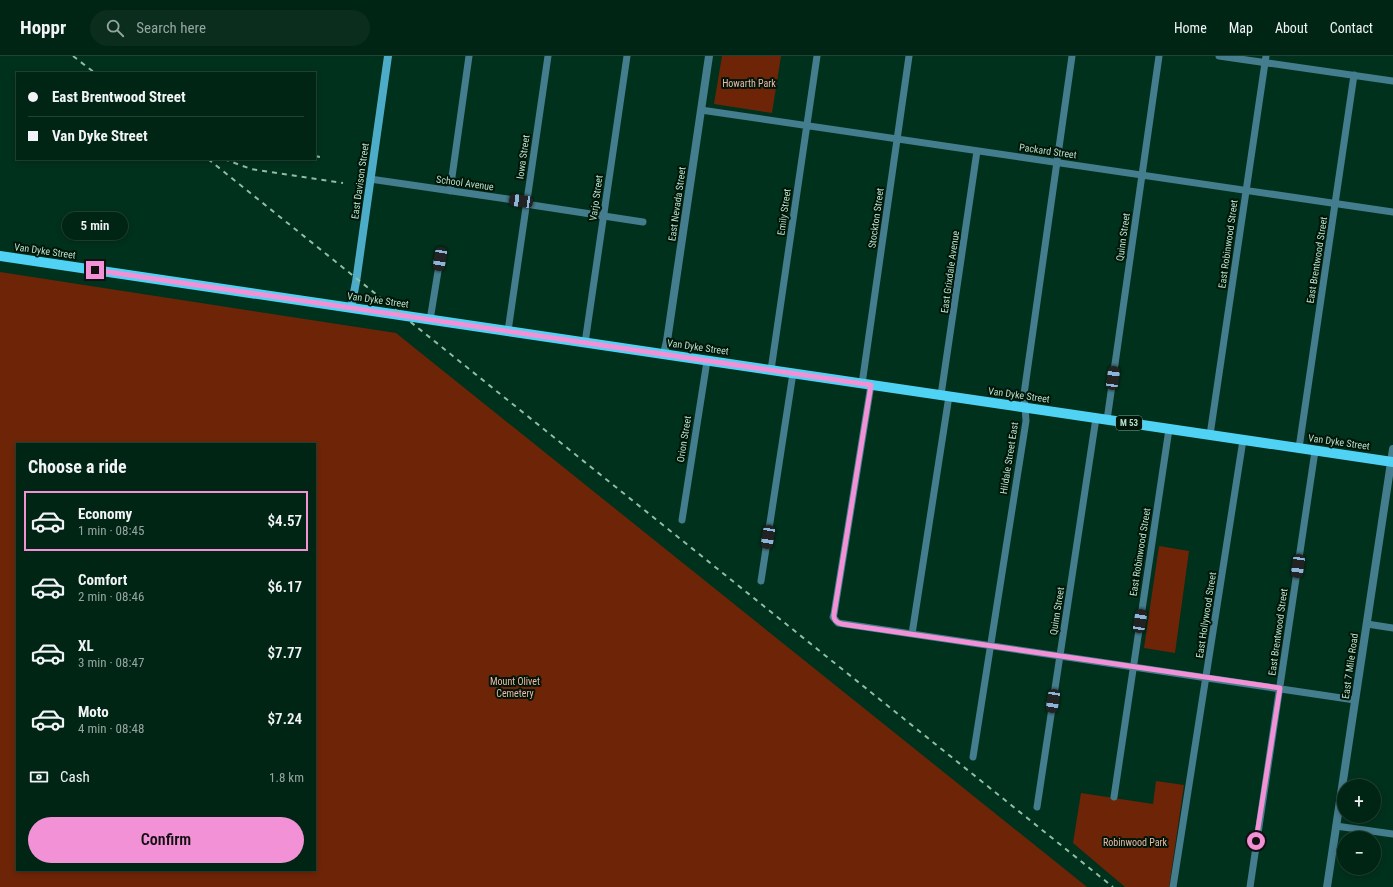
<!DOCTYPE html>
<meta charset="utf-8">
<style>
body{margin:0;font-family:"Roboto Condensed",sans-serif;background:#0a2d1e;color:#f1f3f6;height:100vh;display:flex;flex-direction:column;font-size:15px;white-space:nowrap}
*{box-sizing:border-box;margin:0}
p{font-size:13px;color:#95a5a0}
.icon{flex:none;width:22px;height:22px;fill:none;stroke:currentColor;stroke-width:2;stroke-linecap:round;stroke-linejoin:round}
.map{position:relative;flex:1;overflow:hidden}
.drawer{position:absolute;left:16px;top:387px;width:300px;height:428px;display:flex;flex-direction:column;background:#002515;border-radius:0px;box-shadow:0 2px 6px #0003,0 0 0 1px #224234}
.drawer>*{flex:none}
.banner{position:absolute;left:16px;top:16px;width:300px;height:88px;border-radius:0px;box-shadow:0 2px 6px #0003,0 0 0 1px #224234;display:grid;align-content:center;height:88px;padding:0 12px;background:#002515}
.controls{position:absolute;left:1337px;top:723px;display:grid;gap:8px}
.controls a{display:grid;place-items:center;width:44px;height:44px;border-radius:50%;background:#002515;box-shadow:0 2px 6px #0003,0 0 0 1px #224234;font-size:20px}
.end{position:absolute;width:18px;height:18px;margin:-9px;border:5px solid #f391d6;background:#111;box-shadow:0 0 0 2px #111}
.from{border-radius:50%}
.bubble{position:absolute;height:28px;border-radius:14px;background:#002515;box-shadow:0 2px 6px #0003,0 0 0 1px #224234;font-size:13px;font-weight:600;line-height:28px;text-align:center}
.car{position:absolute;width:12px;height:24px;margin:-12px -6px;border-radius:5px;box-shadow:0 0 3px 1px #0007;background:linear-gradient(#222 24%,#8ab4d8 0 40%,#222 0 76%,#8ab4d8 0 86%,#222 0)}
.banner b{display:flex;align-items:center;gap:14px;height:38px;font-size:15px}
.banner b+b{border-top:1px solid #224234}
.banner i{width:10px;height:10px;background:#f1f3f6}
ul{padding:0;list-style:none}
li{display:flex;align-items:center;gap:12px;height:60px;margin:0 8px 6px;padding:0 4px;border:2px solid transparent;border-radius:0px}
li div{flex:1}
li b{display:block;font-size:15px}
li em{font-style:normal;font-weight:600}
li.selected{border-color:#f391d6}
li>.icon{width:36px;height:36px;stroke-width:1.5}
h2{padding:0 12px;font-size:18px;line-height:48px}
.pay{display:flex;align-items:center;gap:10px;height:44px;padding:0 12px;font-size:15px}
.pay p{margin-inline-start:auto}
.cta{display:flex;gap:8px;margin-top:auto;padding:8px 12px}
.cta a{flex:1;height:46px;border-radius:24px;background:#f391d6;color:#111;font-size:16px;font-weight:600;line-height:46px;text-align:center}
header{display:flex;align-items:center;gap:24px;box-sizing:border-box;height:56px;padding:0 20px;background:#002515;border-bottom:1px solid #224234}
header strong{font-size:19px}
nav{display:flex;gap:22px;margin-inline-start:auto;font-size:14px}
.search{width:280px;height:36px;background:#0a2d1e;display:flex;align-items:center;gap:10px;box-sizing:border-box;padding:0 14px;border-radius:22px;color:#95a5a0;font-size:15px}
.map>svg:first-child{display:block}
.green{fill:#6e2406;fill-rule:evenodd}
.lines{fill:none;stroke-linecap:round;stroke-linejoin:round}
.minor{stroke:#447d8d;stroke-width:7}
.tertiary{stroke:#447d8d;stroke-width:8}
.secondary{stroke:#4dadc8;stroke-width:8}
.primary{stroke:#50d2f5;stroke-width:10}
.rail{stroke:#93bca5;stroke-width:2;stroke-dasharray:5 5;stroke-linecap:butt}
.route{stroke:#f391d6;stroke-width:5}
.labels{text-anchor:middle;dominant-baseline:central;stroke-width:4;stroke-linejoin:round;paint-order:stroke}
.shield{fill:#00160a;stroke:#80a38e;stroke-width:1}
.shield-label{font-size:9px;font-weight:bold;fill:#b7dfc7}
.park-label{font-size:10px;fill:#efb8a6;stroke:#00160a}
.street-label{font-size:10px;fill:#b7dfc7;stroke:#00160a}
</style>
<header>
<strong>Hoppr</strong>
<div class="search"><svg class="icon" aria-label="search" viewBox="0 0 24 24"><circle cx="10" cy="10" r="6"/><path d="M15 15l6 6"/></svg>Search here</div>
<nav><a>Home</a><a>Map</a><a>About</a><a>Contact</a></nav>
</header>
<div class="map">
<svg width="1393" height="831" viewBox="0 0 1393 831">
<rect width="100%" height="100%" fill="#00311c"/>
<path class="green" d="M722,0h59l-9,57 -58,-9z
M0,216l396,61 691,554h-1087zM17,388h298v426h-298z
M1159,490l30,5 -14,102 -31,-5z
M1156,725l28,4 -15,102h-44l-52,-44 8,-50 72,11z"/>
<g class="lines">
<path class="minor" d="M1219,0l174,25
M701,54l692,102
M370,123l151,22 11,4 111,17
M450,135l19,-135
M430,264l10,-61
M508,275l40,-275
M585,287l42,-287
M771,314l46,-314
M862,328l47,-328
M871,329l-37,229 -1,3 5,6 517,77
M941,339l36,-244
M1107,364l52,-364
M1210,379l56,-379
M1299,392l55,-373
M682,464l25,-159
M761,525l32,-208
M1367,568l26,4
M912,578l37,-238
M973,701l53,-336 -2,-27 48,-338
M1114,741l55,-368
M1037,751l59,-389
M1336,770l57,8
M1173,831l70,-447
M1250,831l65,-436"/>
<path class="tertiary" d="M664,298l3,-13 42,-285
M1327,831l66,-438"/>
<path class="secondary" d="M351,252l5,-26 32,-226"/>
<path class="primary" d="M0,200l1393,206"/>
<path class="rail" d="M73,0l22,17
M315,100l5,1
M208,103l905,728
M224,103l27,10 92,14"/>
</g>
<g class="lines">
<path class="route" d="M95,214l776,115 -37,229c-1,6 3,9 8,10l438,64 -24,153"/>
</g>
<g class="labels">
<rect class="shield" x="1116" y="360" width="26" height="14" rx="3"/>
<g class="shield-label">
<text x="1129" y="367">M 53</text>
</g>
<g class="park-label">
<text x="749" y="27">Howarth Park</text>
<text x="515" y="625">Mount Olivet<tspan x="515" dy="12">Cemetery</tspan></text>
<text x="1135" y="786">Robinwood Park</text>
</g>
<g class="street-label">
<text transform="translate(1048 95) rotate(8)">Packard Street</text>
<text transform="translate(523 101) rotate(-82)">Iowa Street</text>
<text transform="translate(360 125) rotate(-82)">East Davison Street</text>
<text transform="translate(465 127) rotate(8)">School Avenue</text>
<text transform="translate(596 142) rotate(-82)">Varjo Street</text>
<text transform="translate(677 148) rotate(-82)">East Nevada Street</text>
<text transform="translate(784 156) rotate(-82)">Emily Street</text>
<text transform="translate(876 162) rotate(-82)">Stockton Street</text>
<text transform="translate(1123 181) rotate(-82)">Quinn Street</text>
<text transform="translate(1228 188) rotate(-82)">East Robinwood Street</text>
<text transform="translate(45 195) rotate(8)">Van Dyke Street</text>
<text transform="translate(1317 204) rotate(-81)">East Brentwood Street</text>
<text transform="translate(950 216) rotate(-82)">East Grixdale Avenue</text>
<text transform="translate(378 244) rotate(8)">Van Dyke Street</text>
<text transform="translate(698 291) rotate(8)">Van Dyke Street</text>
<text transform="translate(1019 339) rotate(8)">Van Dyke Street</text>
<text transform="translate(684 383) rotate(-81)">Orion Street</text>
<text transform="translate(1339 386) rotate(8)">Van Dyke Street</text>
<text transform="translate(1009 402) rotate(-81)">Hildale Street East</text>
<text transform="translate(1140 496) rotate(-81)">East Robinwood Street</text>
<text transform="translate(1057 555) rotate(-81)">Quinn Street</text>
<text transform="translate(1206 559) rotate(-81)">East Hollywood Street</text>
<text transform="translate(1278 576) rotate(-82)">East Brentwood Street</text>
<text transform="translate(1350 610) rotate(-82)">East 7 Mile Road</text>
</g>
</g>
</svg>
<div class="controls">
<a>+</a>
<a>−</a>
</div>
<i class="end from" style="left:1256px;top:785px"></i>
<i class="end" style="left:95px;top:214px"></i>
<div class="bubble" style="left:62px;top:156px;width:66px">5 min</div>
<i class="car" style="left:521px;top:145px;rotate:278deg"></i>
<i class="car" style="left:440px;top:203px;rotate:189deg"></i>
<i class="car" style="left:1113px;top:322px;rotate:8deg"></i>
<i class="car" style="left:768px;top:481px;rotate:189deg"></i>
<i class="car" style="left:1298px;top:510px;rotate:188deg"></i>
<i class="car" style="left:1140px;top:565px;rotate:9deg"></i>
<i class="car" style="left:1053px;top:645px;rotate:189deg"></i>
<div class="banner">
<b><i class="from"></i>East Brentwood Street</b>
<b><i></i>Van Dyke Street</b>
</div>
<section class="drawer">
<h2>Choose a ride</h2>
<ul>
<li class="selected"><svg class="icon" aria-label="car" viewBox="0 0 24 24"><path d="M5 17H2v-5l4-1 3-4h7l3 4 3 1v5h-3M9 17h6M6 11h13"/><circle cx="7" cy="17" r="2"/><circle cx="17" cy="17" r="2"/></svg><div><b>Economy</b><p>1 min · 08:45</p></div><em>$4.57</em></li>
<li><svg class="icon" aria-label="car" viewBox="0 0 24 24"><path d="M5 17H2v-5l4-1 3-4h7l3 4 3 1v5h-3M9 17h6M6 11h13"/><circle cx="7" cy="17" r="2"/><circle cx="17" cy="17" r="2"/></svg><div><b>Comfort</b><p>2 min · 08:46</p></div><em>$6.17</em></li>
<li><svg class="icon" aria-label="car" viewBox="0 0 24 24"><path d="M5 17H2v-5l4-1 3-4h7l3 4 3 1v5h-3M9 17h6M6 11h13"/><circle cx="7" cy="17" r="2"/><circle cx="17" cy="17" r="2"/></svg><div><b>XL</b><p>3 min · 08:47</p></div><em>$7.77</em></li>
<li><svg class="icon" aria-label="car" viewBox="0 0 24 24"><path d="M5 17H2v-5l4-1 3-4h7l3 4 3 1v5h-3M9 17h6M6 11h13"/><circle cx="7" cy="17" r="2"/><circle cx="17" cy="17" r="2"/></svg><div><b>Moto</b><p>4 min · 08:48</p></div><em>$7.24</em></li>
</ul>
<div class="pay"><svg class="icon" aria-label="cash" viewBox="0 0 24 24"><path d="M3 7h18v10H3z"/><circle cx="12" cy="12" r="2"/></svg>Cash<p>1.8 km</p></div>
<div class="cta"><a>Confirm</a></div>
</section>
</div>
